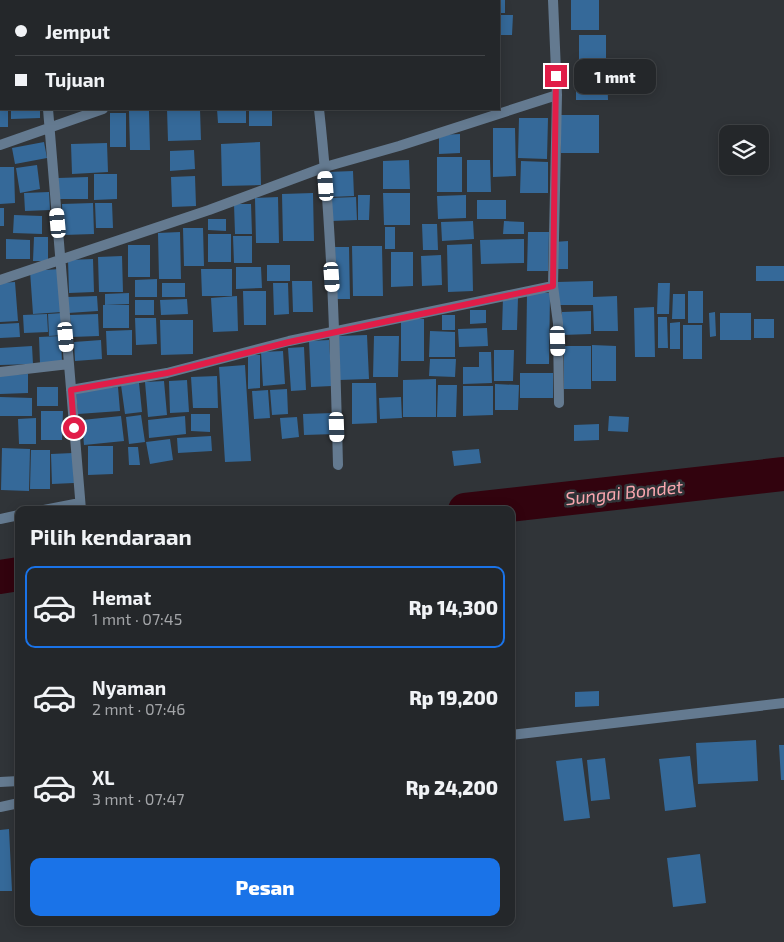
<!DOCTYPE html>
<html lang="id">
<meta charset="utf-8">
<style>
body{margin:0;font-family:"Exo 2",sans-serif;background:#2c2f32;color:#f1f3f6;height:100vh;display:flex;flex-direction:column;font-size:19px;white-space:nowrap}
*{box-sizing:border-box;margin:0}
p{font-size:16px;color:#a3a5a8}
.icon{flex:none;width:28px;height:28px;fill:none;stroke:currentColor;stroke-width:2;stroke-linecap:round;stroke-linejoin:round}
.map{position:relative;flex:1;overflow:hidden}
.side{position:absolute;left:15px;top:506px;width:500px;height:420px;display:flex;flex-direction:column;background:#24272a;border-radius:10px;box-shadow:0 2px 12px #0003,0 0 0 1px #414447}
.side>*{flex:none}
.guide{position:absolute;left:0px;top:0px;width:500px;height:110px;box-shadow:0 2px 12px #0003,0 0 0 1px #414447;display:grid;align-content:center;height:110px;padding:0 15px;background:#24272a}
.tools{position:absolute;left:719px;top:125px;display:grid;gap:10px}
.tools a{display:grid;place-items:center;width:50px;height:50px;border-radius:10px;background:#24272a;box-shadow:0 2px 12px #0003,0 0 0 1px #414447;font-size:25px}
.end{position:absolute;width:22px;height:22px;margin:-11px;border:6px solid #e11d48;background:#fff;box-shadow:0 0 0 2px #fff}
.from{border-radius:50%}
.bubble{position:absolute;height:35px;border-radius:10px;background:#24272a;box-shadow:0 2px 12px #0003,0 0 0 1px #414447;font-size:16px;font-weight:800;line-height:35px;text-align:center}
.car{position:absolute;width:15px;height:30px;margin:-15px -8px;border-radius:6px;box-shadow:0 0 4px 1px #0007;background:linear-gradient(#fff 24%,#345 0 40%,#fff 0 76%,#345 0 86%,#fff 0)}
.guide b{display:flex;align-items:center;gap:18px;height:48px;font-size:19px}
.guide b+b{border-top:1px solid #414447}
.guide i{width:12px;height:12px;background:#f1f3f6}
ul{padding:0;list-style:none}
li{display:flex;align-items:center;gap:15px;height:82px;margin:0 10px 8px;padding:0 5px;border:2px solid transparent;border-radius:10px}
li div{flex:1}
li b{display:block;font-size:19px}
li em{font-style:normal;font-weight:800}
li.selected{border-color:#1a73e8}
li>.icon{width:45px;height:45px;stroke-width:1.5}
h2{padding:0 15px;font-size:22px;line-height:60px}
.primary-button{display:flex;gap:10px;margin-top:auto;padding:10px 15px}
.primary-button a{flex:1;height:58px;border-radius:10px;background:#1a73e8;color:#fff;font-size:20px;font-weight:800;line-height:58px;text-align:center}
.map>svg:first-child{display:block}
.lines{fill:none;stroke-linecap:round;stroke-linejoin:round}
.river{stroke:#32030e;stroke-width:34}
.building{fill:#356999}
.minor{stroke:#647a90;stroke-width:10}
.route{stroke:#e11d48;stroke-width:6}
.labels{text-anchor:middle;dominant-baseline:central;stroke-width:5;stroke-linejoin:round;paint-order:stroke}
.water-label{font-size:18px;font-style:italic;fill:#f9a6ae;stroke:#303438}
</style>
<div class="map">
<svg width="784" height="942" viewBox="0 0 784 942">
<rect width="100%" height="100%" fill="#303438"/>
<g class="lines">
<path class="river" d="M465,510l319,-36
M0,577l19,-3"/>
</g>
<path class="building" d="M499,0h6v13h-6z
M571,0h28v30h-28z
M499,15h14l-1,20h-13z
M579,35h27v32h-27z
M576,71h31l1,29h-32z
M0,109h8v18h-8z
M11,109h29v9l-29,1z
M167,109h33l1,31 -33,1z
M217,109h29v14h-28z
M249,109h23v17h-23z
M129,111h20l1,39h-20z
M110,113h16v34h-16z
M561,115h38v38h-38z
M519,118h29l-1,41 -29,-1z
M493,128h22l1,48 -23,1z
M460,134v19l-21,1v-19z
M44,142l3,16 -32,6 -3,-16z
M260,142l1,43 -39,1 -1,-42z
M107,143l1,29 -36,2 -1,-30z
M194,150l1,19 -25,2v-20z
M437,157h25v35h-25z
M409,160l1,29h-27v-28z
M467,160h23l1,32h-24z
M521,161l27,1v31h-28z
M37,165l3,24 -20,4 -4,-25z
M0,167h14l1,36 -15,1z
M353,171l1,25 -25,1 -1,-25z
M94,174h23v25l-23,1z
M195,176l1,30 -24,1 -1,-30z
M88,177v22h-29l-1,-21z
M49,192l1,18 -25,1 -1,-18z
M313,193l1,48h-31l-1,-47z
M383,193h27v32h-26z
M358,195h12l-1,25h-11z
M466,195v23l-28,1 -1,-23z
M278,197l1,46h-23l-1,-45z
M356,197l1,23 -26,1 -1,-23z
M477,200h29v19h-29z
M93,203l1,31 -31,1 -1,-31z
M95,203h17l1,25h-17z
M234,204h17l1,30h-17z
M0,208h4v18h-4z
M14,215l28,1v18l-29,-1z
M208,219h18v12l-18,-1z
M473,221l1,18 -32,2 -1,-19z
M504,221l20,1v12h-21z
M422,224h15l1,26h-15z
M385,227h10v22h-10z
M183,228h20l1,38h-20z
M180,232l1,47h-22l-1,-46z
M528,232h21l-1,39h-21z
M208,234h23v28h-23z
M233,236h19v27h-18z
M34,237h14v24h-15z
M6,239l24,1v19h-24z
M524,239v24l-43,1 -1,-24z
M568,241v28h-13l-1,-27z
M472,244l1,47 -25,1 -1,-47z
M128,245h22v32h-22z
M352,246h30l1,50h-30z
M335,247h14l1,52h-14z
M391,252h22v34l-22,1z
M441,255l1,30 -20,1 -1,-30z
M122,256l1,36h-24l-1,-35z
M93,259l1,33 -25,1 -1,-33z
M267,265h23v16h-23z
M756,266h28v15h-28z
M236,267h25l1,21 -26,1z
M60,269l2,43 -29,2 -3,-43z
M201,269h31v27h-30z
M157,279v18h-22v-17z
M292,281h20l1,31h-20z
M593,281v16l24,-1 1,35h-24l-1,-26h-36v-23z
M15,282l3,39 -18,1v-39z
M162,283h23v14h-23z
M273,283h15l1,31 -15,1z
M658,283h12l-1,31h-12z
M243,291h23v34h-22z
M688,291h15v32h-15z
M129,293v11l-24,1v-11z
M527,293h23l-1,71h-23z
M673,294h12v25h-13z
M97,296l1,15 -30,2 -1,-16z
M237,296l1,35 -25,1 -2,-34z
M503,297h15l-1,33h-15z
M187,299l1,15 -27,1 -1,-15z
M135,300h19v15h-19z
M103,305h26v23h-26z
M654,307l1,50h-20l-1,-49z
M470,310h16v13l-16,1z
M591,311v23l-29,1v-23z
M715,312l1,24 -6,1 -1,-24z
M63,313l1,22 -15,1 -1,-22z
M720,313h31v27h-31z
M47,314l1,18 -24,1 -1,-18z
M98,314l1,22 -28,1 -1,-22z
M442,315h13v15h-13z
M658,317h9l1,31h-10z
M135,318h21l1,26 -21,1z
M401,319h23v42h-23z
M754,319h20v19h-20z
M160,320h33v34l-32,1z
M680,322v27h-10v-26z
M19,323l1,14 -20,1v-14z
M683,325h19v34h-19z
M487,328l1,18 -29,1 -1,-18z
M132,330v25h-25l-1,-24z
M430,331l25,1v25h-26z
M367,335l2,44 -30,1 -1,-44z
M61,336l1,27 -22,1 -1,-27z
M374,336h25l-1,41h-25z
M101,340l1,19 -27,2 -1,-19z
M329,340l3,46 -21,1 -2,-46z
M592,345l24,1v35h-24z
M32,346l1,18 -33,1v-17z
M564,346h27v43h-27z
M304,347l2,43 -15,1 -3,-43z
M494,350h20l-1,31h-19z
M283,351l2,33 -22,2 -2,-34z
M479,352h12l1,31 -29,1v-17h16z
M248,355h12v33l-12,1z
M430,359h26l-1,18 -26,-1z
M245,365l6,96 -26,1 -6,-95z
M520,373h33v25h-33z
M28,374v19l-28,1v-19z
M217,376l1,32h-25l-2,-31z
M436,379v38h-33v-37z
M187,380l2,32 -19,1 -1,-32z
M164,381l3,34 -19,2 -3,-35z
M139,383l3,29 -17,2 -4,-29z
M352,383h24l1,40 -25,1z
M495,384l24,1 -1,25h-23z
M438,385h19l-1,32h-19z
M463,386h30v29l-30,1z
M37,387h21v19h-21z
M118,387l2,24 -42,3 -2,-23z
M287,389l1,25 -16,1 -2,-25z
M268,390l2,28 -16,1 -2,-28z
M0,397l32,1v18h-32z
M401,397l1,21 -22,1 -1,-21z
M41,411h22l-1,29h-21z
M334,413l1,21 -31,1 -1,-21z
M191,414h19v18l-19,-1z
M141,415l4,27 -16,2 -3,-27z
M121,416l3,25 -40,4 -2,-25z
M185,416l1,18 -37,4 -1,-18z
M609,416l20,1 -1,15 -20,-1z
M297,417l2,20 -17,2 -2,-21z
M36,418v26h-17l-1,-25z
M599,424v16l-25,1v-16z
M211,436l1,15 -34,2 -1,-15z
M170,439l3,21 -23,4 -4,-22z
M88,446h25v28l-25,1z
M128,447h10l2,18h-11z
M2,448l28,1 -1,42 -28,-1z
M479,449l2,14 -27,3 -2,-15z
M31,450h19v39h-20z
M73,453l1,30 -22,1 -1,-30z
M599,691v15l-24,1v-15z
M756,740l2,41 -60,3 -2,-41z
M779,745h5v35h-3z
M690,756l6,51 -31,4 -6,-52z
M582,758l8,60 -26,3 -8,-60z
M605,758l5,41 -19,2 -4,-41z
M9,829l3,62h-12v-61z
M14,833h5v47h-4z
M700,854l6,49 -33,4 -6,-49z"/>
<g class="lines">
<path class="minor" d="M38,0v1
M307,0v1
M426,1l3,-1
M48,109l33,401
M319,109c13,118 16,237 19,356
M0,145l103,-36
M0,280l209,-70 116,-43 74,-21 158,-51 -4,-95
M553,286l4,-191
M0,372l69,-8
M71,390l96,-17 122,-32 264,-55 5,37 1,80
M44,510l36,-7
M0,519l19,-4
M511,735l273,-32
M0,782l19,-1
M0,807l19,-4"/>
</g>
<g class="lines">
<path class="route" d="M74,428l-3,-38 96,-17 122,-31 264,-56 3,-210"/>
</g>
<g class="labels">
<g class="water-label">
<text transform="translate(624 492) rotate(-6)">Sungai Bondet</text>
</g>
</g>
</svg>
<div class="tools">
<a><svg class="icon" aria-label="layers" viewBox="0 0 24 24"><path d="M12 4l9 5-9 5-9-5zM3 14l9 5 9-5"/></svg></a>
</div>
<i class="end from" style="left:74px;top:428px"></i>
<i class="end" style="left:556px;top:76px"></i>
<div class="bubble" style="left:574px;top:59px;width:82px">1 mnt</div>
<i class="car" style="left:326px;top:186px;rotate:356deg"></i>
<i class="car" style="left:58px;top:223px;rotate:355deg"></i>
<i class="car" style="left:332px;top:277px;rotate:176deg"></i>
<i class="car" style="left:66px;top:337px;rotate:175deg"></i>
<i class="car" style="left:558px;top:341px;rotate:178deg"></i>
<i class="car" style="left:337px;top:427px;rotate:178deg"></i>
<div class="guide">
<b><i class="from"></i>Jemput</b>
<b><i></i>Tujuan</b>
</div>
<section class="side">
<h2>Pilih kendaraan</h2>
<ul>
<li class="selected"><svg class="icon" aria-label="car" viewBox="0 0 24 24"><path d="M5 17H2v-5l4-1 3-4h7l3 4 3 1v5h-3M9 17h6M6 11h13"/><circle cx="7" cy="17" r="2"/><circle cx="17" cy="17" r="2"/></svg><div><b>Hemat</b><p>1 mnt · 07:45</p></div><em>Rp 14,300</em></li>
<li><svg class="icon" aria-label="car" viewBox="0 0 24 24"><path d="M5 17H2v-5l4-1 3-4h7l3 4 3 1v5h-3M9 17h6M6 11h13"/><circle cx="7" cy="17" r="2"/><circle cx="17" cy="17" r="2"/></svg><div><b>Nyaman</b><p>2 mnt · 07:46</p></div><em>Rp 19,200</em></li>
<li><svg class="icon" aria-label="car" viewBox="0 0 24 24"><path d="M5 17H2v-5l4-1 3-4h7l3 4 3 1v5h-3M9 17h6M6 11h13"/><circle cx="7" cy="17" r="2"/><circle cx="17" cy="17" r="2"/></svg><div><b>XL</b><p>3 mnt · 07:47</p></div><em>Rp 24,200</em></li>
</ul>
<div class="primary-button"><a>Pesan</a></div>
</section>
</div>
